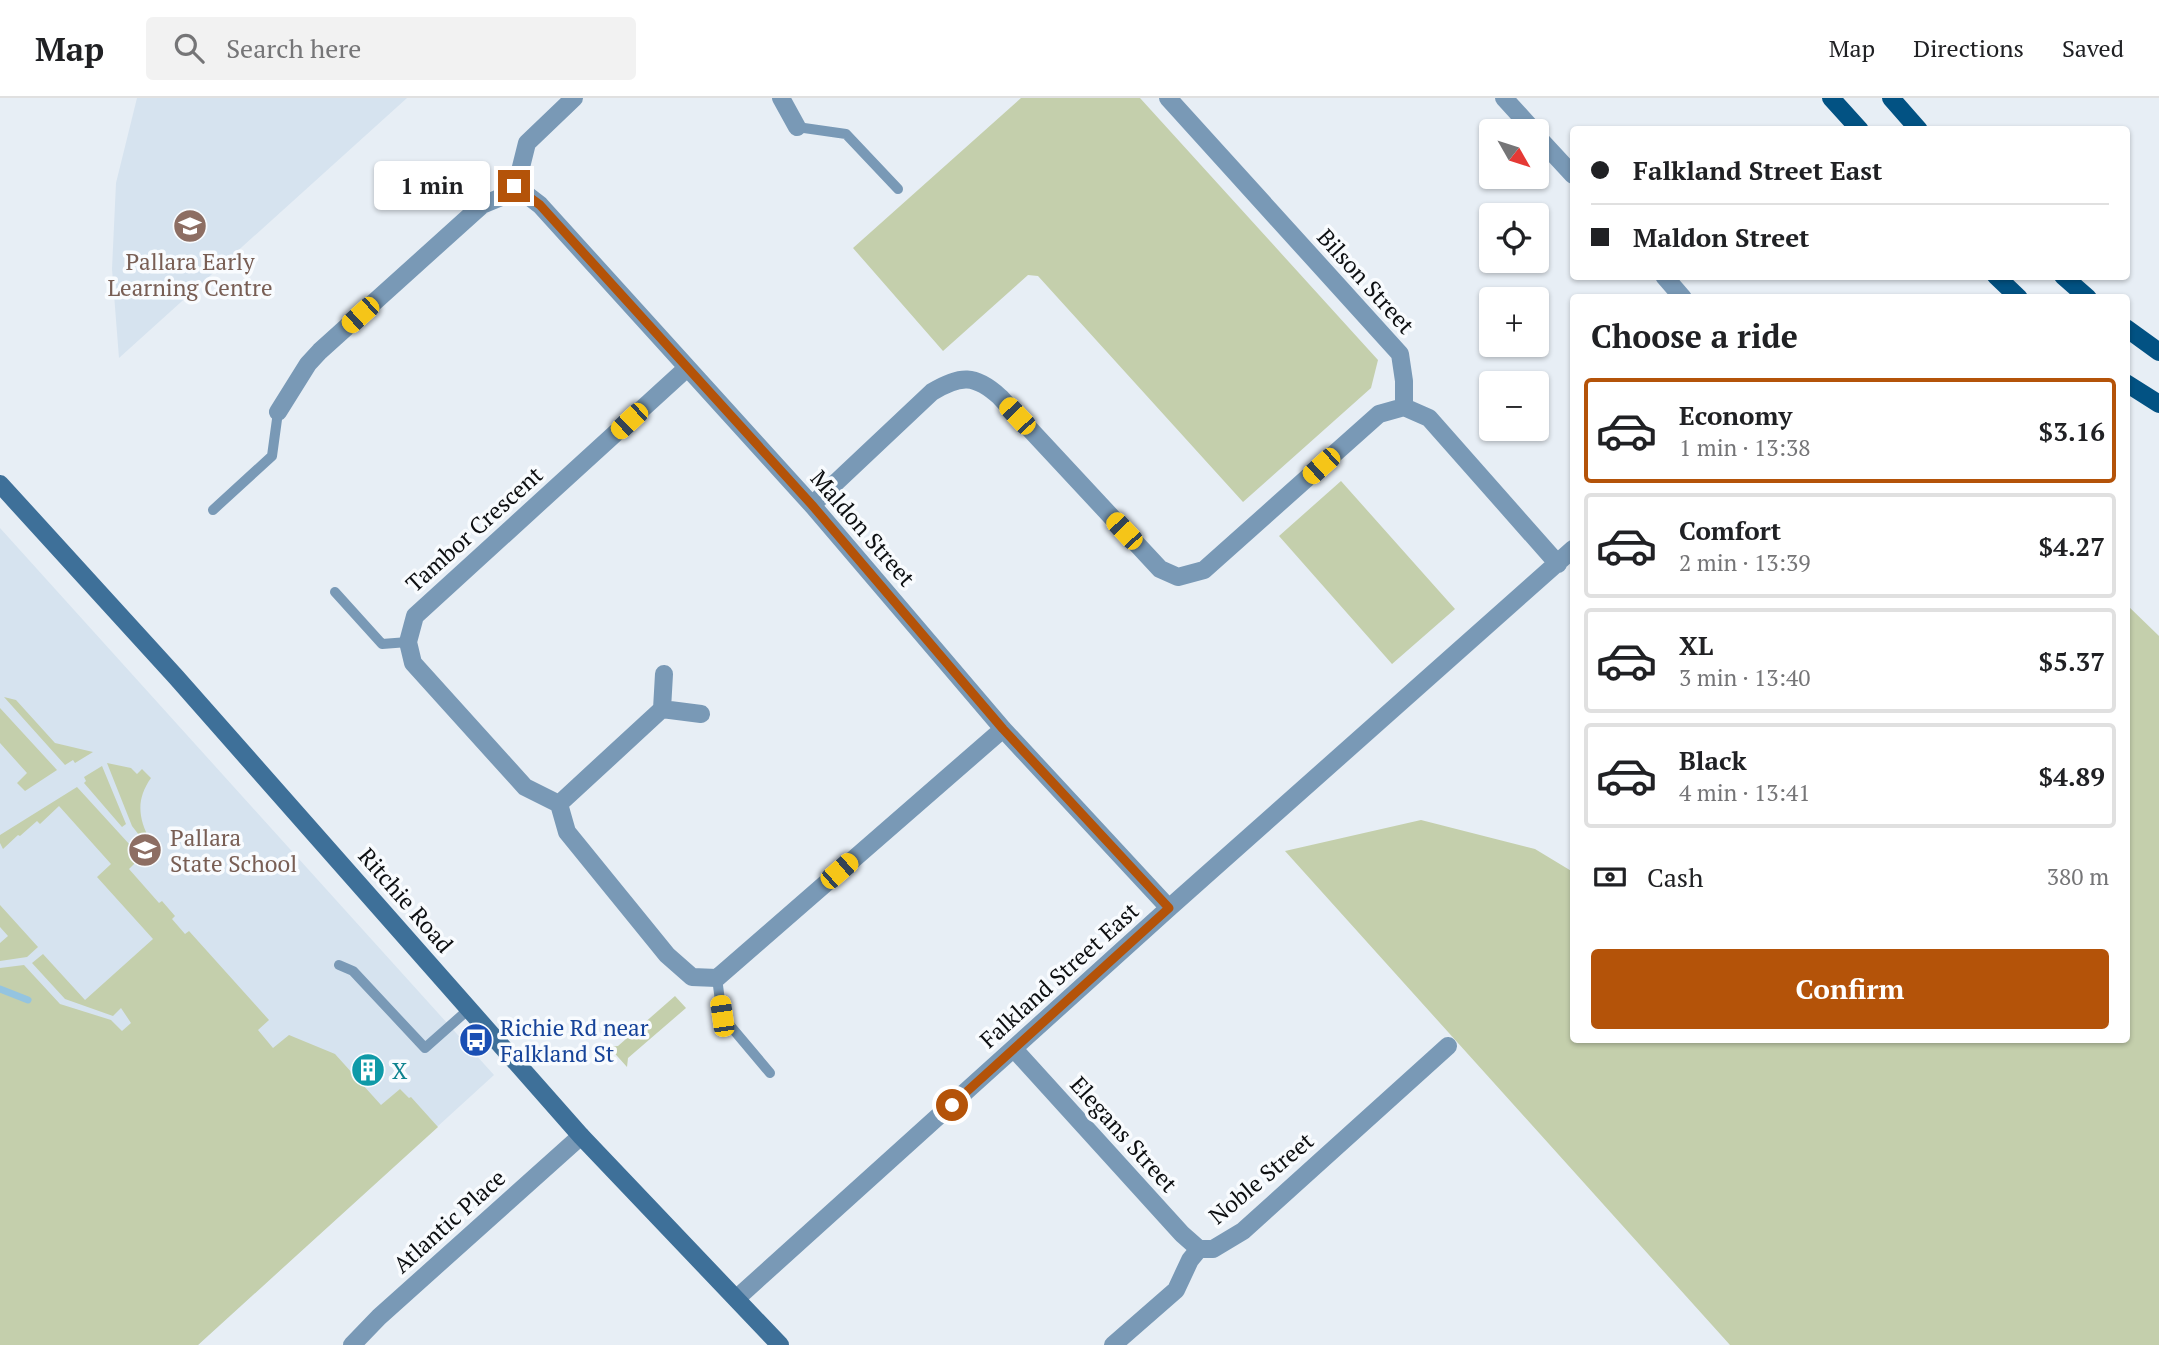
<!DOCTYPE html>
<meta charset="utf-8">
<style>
body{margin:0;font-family:"PT Serif",serif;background:#f2f2f2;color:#202124;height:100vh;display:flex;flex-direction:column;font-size:26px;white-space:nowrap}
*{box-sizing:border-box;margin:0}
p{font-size:23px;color:#757577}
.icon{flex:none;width:38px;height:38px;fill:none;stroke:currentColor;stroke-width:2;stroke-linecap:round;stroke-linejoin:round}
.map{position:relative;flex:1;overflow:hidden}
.sheet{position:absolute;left:1570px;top:196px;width:560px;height:749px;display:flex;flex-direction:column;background:#fff;border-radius:7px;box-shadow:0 2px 5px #0004}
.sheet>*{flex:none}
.hud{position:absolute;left:1570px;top:28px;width:560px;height:154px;border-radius:7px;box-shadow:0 2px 5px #0004;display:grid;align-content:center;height:154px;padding:0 21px;background:#fff}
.needle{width:46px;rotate:129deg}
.controls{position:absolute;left:1479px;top:21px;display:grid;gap:14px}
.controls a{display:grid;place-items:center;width:70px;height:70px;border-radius:7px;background:#fff;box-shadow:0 2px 5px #0004;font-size:35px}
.end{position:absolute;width:32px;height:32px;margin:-16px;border:9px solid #b45309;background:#fff;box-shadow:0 0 0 4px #fff}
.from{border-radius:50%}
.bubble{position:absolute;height:49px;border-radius:7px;background:#fff;box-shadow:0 2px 5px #0004;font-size:23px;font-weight:600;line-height:49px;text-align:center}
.car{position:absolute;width:21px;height:42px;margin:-21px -10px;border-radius:9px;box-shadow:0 0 5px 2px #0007;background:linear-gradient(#f5c518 24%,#345 0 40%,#f5c518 0 76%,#345 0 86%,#f5c518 0)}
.hud b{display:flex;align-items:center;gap:24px;height:66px;font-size:26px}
.hud b+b{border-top:2px solid #e0e0e0}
.hud i{width:18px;height:18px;background:#202124}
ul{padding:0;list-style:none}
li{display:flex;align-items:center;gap:21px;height:105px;margin:0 14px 10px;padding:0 7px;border:4px solid #e0e0e0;border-radius:7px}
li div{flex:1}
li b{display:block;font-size:26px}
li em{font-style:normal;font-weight:600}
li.current{border-color:#b45309}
li>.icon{width:63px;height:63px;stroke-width:1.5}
h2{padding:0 21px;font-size:32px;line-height:84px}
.pay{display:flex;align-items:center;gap:18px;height:77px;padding:0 21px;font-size:26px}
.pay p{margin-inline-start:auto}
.cta{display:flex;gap:14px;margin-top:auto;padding:14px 21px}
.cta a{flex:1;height:80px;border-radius:7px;background:#b45309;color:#fff;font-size:28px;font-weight:600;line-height:80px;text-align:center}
header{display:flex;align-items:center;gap:42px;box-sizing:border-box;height:98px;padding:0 35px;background:#fff;border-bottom:2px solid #e0e0e0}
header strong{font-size:33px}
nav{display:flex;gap:38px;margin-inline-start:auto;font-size:24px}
.search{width:490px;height:63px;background:#f2f2f2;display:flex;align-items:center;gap:18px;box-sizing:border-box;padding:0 24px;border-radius:7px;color:#757577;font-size:26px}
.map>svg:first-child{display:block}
.built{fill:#d6e3ef}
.green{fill:#c4cfac}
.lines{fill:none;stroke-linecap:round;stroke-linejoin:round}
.stream{stroke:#94c4e0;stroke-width:7}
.lane{stroke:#7999b6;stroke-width:10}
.street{stroke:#7999b6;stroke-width:18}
.secondary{stroke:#3e7099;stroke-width:18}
.primary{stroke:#025283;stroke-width:18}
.route{stroke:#b45309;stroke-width:9}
.labels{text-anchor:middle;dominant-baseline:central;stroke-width:7;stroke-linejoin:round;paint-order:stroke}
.education-label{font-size:23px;fill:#785e54;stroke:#f8fbfe}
.street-label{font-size:23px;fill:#0d0f11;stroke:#f8fbfe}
.transit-label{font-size:23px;fill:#164399;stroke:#f8fbfe;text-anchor:start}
.culture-label{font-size:23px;fill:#0d838f;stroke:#f8fbfe;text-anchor:start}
</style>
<header>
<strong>Map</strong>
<div class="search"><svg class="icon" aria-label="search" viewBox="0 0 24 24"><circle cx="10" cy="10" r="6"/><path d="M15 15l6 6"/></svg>Search here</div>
<nav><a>Map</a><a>Directions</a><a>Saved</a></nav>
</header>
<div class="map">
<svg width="2159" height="1247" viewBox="0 0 2159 1247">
<rect width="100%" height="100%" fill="#e7eef5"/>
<path class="built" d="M137,0h270l-288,260 -7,-89 4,-86z
M0,430l494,547 -296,270h-198z"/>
<path class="green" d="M1021,0h119l238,262 -7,28 -128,114 -205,-226 -10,-1 -85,76 -90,-103z
M1341,383l114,128 -63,55 -113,-128z
M2126,506l33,32v709h-429l-445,-494 136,-31 114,29 38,23v168h553z
M4,599l12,3 39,43 38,9 -18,11 -2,-3 -8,5z
M0,610l57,62 -32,21 -8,-8 10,-10 -27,-30z
M107,665l24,5 6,6 5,-5 9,9c-15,21 -13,40 -1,62l-4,4 -14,-18z
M102,668l24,58 -4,3 -38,-44 2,-2 -2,-4z
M77,689l64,70 -12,12 30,34 3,-2 13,15 -3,3 13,15 4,-3 80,89 -11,10 15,18 16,-13 46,19 46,51 19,-16 9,9 2,-1 27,30 -240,218h-198v-377l24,-3 36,39 51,16 11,11 9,-8 -10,-15 -8,8 -48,-17 -33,-36 11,-9 42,46 68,-61 -56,-62 14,-13 -52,-58 -19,18 -3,-3 -17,15 -2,-1 -15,14 -3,-6v-8z
M0,807l38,42 -11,10 -27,4v-18l8,-7 -8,-9z
M675,898l11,12 -58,50 -1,9 -18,-20 9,-1z"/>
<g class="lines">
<path class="stream" d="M0,891l28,11"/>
<path class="lane" d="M797,29l49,7 52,55
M213,412l59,-54 6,-44
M335,494l47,52 26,-2
M339,867l14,6 72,77 44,-39
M717,880l5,38 48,57"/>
<path class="street" d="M781,0l16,29
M1168,0l232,256 4,27v26l25,11 129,146
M1504,0l30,33
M1536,37l37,40
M514,87l26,20 272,300 191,224 166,179
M1664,178l19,22
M687,270l-272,248 -7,26 5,21 112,124 34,17 8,28 100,123 25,22 25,1 286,-249
M278,314l30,-48 12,-13 162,-146 22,-9 7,-5 8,-16 8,-32 47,-45
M812,407l120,-113c28,-17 43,-18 68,5l160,172 18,8 26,-7 175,-156 25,-7
M662,611l2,-35
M559,706l103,-95 39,5
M1014,951l168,185 17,15
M1199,1151h14l30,-18 205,-185
M737,1200l432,-390 404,-359
M352,1247l27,-28 202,-181
M1113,1247l63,-55 14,-30 9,-11"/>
<path class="secondary" d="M0,386l176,193 405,459 199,209"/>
<path class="primary" d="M1831,0l29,32
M1891,0l28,32
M1996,178l23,22
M2063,178l25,22
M2126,230l33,24
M2126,285l33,21"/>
</g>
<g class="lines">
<path class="route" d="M514,88l26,19 272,300 191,224 166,179 -217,197"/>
</g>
<defs>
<g id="school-disc" transform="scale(1.75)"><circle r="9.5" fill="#8d6e63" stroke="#f8fbfe"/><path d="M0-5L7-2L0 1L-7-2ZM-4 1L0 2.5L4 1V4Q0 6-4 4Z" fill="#fff"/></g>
<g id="bus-disc" transform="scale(1.75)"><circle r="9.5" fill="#1a4fb4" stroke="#f8fbfe"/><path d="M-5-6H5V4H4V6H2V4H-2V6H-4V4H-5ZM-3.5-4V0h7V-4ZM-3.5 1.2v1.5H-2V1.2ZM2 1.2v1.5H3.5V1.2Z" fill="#fff"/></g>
<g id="building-disc" transform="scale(1.75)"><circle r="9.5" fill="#0f9aa8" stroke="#f8fbfe"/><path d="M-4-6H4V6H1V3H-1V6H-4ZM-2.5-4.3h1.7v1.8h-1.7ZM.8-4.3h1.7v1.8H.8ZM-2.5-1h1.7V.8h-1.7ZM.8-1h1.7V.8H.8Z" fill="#fff"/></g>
</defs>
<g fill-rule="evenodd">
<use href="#school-disc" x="190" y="128"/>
<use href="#school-disc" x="145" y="752"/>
<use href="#bus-disc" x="476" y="942"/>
<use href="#building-disc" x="368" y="972"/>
</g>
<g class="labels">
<g class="education-label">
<text x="190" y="163">Pallara Early<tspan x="190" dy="26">Learning Centre</tspan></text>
<text x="170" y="739" text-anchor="start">Pallara<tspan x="170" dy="26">State School</tspan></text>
</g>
<g class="street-label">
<text transform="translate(1366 183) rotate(48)">Bilson Street</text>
<text transform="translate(863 430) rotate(49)">Maldon Street</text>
<text transform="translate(474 431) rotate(-42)">Tambor Crescent</text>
<text transform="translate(406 802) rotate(49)">Ritchie Road</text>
<text transform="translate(1059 877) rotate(-42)">Falkland Street East</text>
<text transform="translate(1124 1036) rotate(48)">Elegans Street</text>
<text transform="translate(1261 1080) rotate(-40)">Noble Street</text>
<text transform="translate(449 1123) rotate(-42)">Atlantic Place</text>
</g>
<g class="transit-label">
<text x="500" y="929">Richie Rd near<tspan x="500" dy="26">Falkland St</tspan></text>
</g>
<g class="culture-label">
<text x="392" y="972">X</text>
</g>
</g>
</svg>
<div class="controls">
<a><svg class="needle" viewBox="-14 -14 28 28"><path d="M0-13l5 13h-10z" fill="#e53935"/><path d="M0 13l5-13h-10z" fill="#757577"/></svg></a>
<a><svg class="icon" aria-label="locate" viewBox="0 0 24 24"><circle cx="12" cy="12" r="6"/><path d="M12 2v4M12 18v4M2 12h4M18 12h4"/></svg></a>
<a>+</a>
<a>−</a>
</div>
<i class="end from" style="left:952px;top:1007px"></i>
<i class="end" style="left:514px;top:88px"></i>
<div class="bubble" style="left:374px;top:63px;width:116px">1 min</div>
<i class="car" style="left:360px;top:217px;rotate:228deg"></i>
<i class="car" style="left:1017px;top:318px;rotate:317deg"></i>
<i class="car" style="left:629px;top:323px;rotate:227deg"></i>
<i class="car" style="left:1321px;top:368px;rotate:228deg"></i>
<i class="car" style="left:1124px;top:433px;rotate:317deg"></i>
<i class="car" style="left:839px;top:773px;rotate:49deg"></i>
<i class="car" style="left:722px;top:918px;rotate:352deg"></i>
<div class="hud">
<b><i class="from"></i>Falkland Street East</b>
<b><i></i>Maldon Street</b>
</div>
<section class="sheet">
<h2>Choose a ride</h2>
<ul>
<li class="current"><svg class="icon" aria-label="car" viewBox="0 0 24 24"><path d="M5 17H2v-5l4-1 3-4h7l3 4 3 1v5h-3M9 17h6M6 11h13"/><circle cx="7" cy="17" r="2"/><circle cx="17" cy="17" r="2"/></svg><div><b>Economy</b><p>1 min · 13:38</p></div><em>$3.16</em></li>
<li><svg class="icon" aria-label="car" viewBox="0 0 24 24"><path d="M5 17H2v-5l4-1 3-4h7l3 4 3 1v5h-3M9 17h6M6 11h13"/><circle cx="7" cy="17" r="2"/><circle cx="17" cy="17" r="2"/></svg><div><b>Comfort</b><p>2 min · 13:39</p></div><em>$4.27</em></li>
<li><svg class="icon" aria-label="car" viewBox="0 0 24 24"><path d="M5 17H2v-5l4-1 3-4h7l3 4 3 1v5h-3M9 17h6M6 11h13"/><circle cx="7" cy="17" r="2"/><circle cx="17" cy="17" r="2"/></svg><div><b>XL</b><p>3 min · 13:40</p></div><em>$5.37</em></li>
<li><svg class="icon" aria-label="car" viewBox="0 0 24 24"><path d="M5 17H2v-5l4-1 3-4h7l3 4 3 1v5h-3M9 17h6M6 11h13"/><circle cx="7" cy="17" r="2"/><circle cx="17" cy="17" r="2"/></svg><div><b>Black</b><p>4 min · 13:41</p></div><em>$4.89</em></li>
</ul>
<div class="pay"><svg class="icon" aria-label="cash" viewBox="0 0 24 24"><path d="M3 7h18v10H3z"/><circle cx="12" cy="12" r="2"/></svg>Cash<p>380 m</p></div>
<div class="cta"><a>Confirm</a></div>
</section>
</div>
